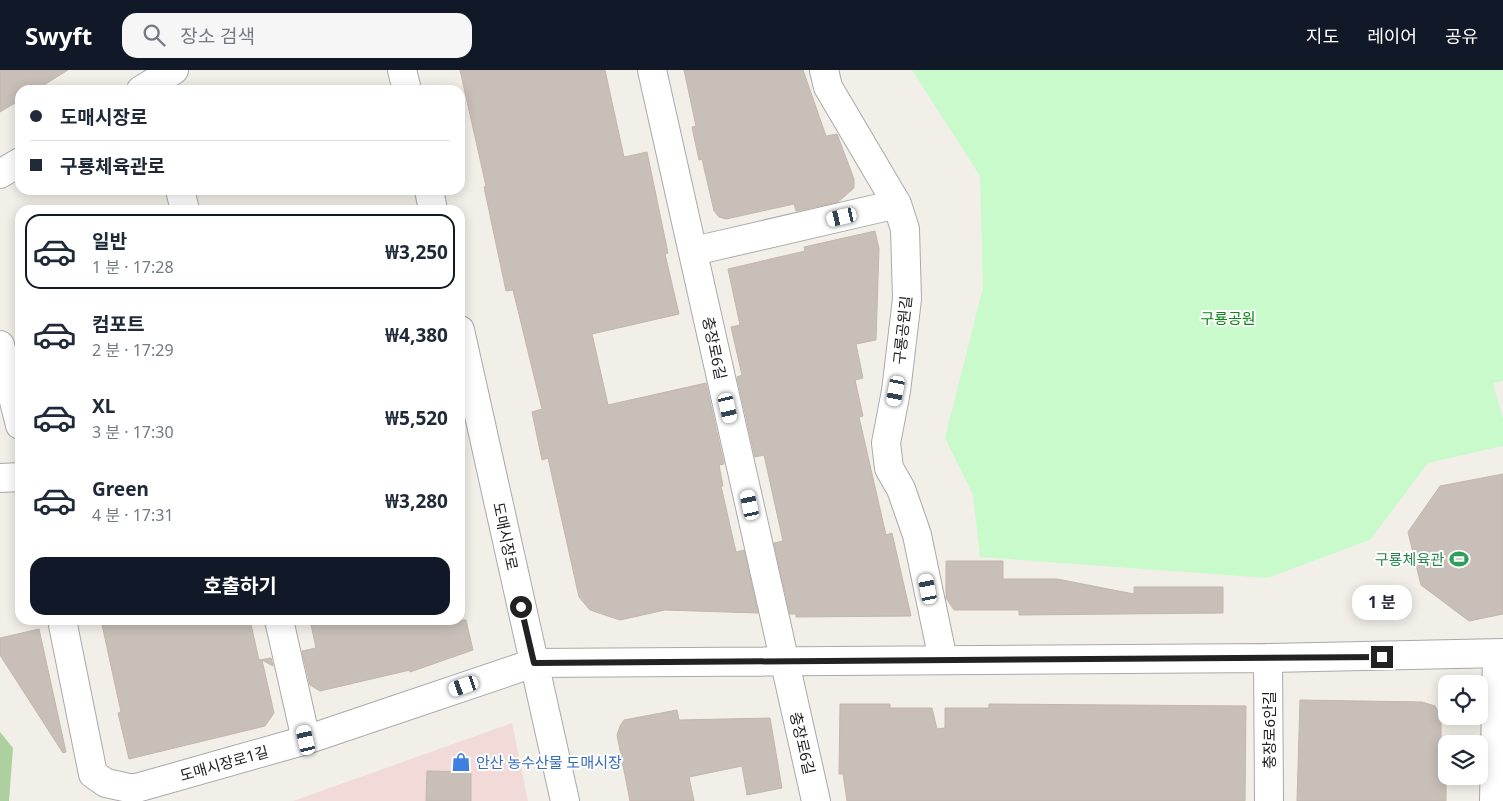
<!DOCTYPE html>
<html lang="ko">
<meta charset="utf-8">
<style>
body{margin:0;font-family:"Noto Sans","Noto Sans KR",sans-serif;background:#f6f6f7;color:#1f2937;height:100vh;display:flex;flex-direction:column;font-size:19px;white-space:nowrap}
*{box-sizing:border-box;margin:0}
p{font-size:16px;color:#747a83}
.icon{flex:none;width:28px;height:28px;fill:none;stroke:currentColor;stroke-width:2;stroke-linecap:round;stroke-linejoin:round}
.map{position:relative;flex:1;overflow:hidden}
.panel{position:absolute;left:15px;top:135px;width:450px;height:420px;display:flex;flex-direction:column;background:#fff;border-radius:15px;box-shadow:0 2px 12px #0003}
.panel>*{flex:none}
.banner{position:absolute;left:15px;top:15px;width:450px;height:110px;border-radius:15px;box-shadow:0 2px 12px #0003;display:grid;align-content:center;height:110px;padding:0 15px;background:#fff}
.controls{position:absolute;left:1438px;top:605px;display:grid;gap:10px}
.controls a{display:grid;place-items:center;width:50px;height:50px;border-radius:10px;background:#fff;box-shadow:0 2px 12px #0003;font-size:25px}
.end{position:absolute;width:22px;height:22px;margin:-11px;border:6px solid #222;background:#fff;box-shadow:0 0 0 2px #fff}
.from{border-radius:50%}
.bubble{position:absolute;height:35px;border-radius:15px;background:#fff;box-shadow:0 2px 12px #0003;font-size:16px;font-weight:700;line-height:35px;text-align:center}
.car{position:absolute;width:15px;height:30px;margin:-15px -8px;border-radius:6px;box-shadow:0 0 4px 1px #0007;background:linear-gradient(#fff 24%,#345 0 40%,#fff 0 76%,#345 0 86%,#fff 0)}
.banner b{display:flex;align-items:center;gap:18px;height:48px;font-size:19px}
.banner b+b{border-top:1px solid #e0e1e3}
.banner i{width:12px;height:12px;background:#1f2937}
ul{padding:9px 0 0;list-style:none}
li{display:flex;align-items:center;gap:15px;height:75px;margin:0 10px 8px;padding:0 5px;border:2px solid transparent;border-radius:15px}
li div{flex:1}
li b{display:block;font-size:19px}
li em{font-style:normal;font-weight:700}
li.on{border-color:#111827}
li>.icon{width:45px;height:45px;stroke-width:1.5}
.action{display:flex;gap:10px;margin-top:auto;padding:10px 15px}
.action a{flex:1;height:58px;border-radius:15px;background:#111827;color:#fff;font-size:20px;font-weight:700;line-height:58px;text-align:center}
header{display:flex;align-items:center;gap:30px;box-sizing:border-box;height:70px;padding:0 25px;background:#111827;color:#fff}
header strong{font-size:24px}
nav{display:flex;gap:28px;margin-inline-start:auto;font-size:18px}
.search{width:350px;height:45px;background:#f6f6f7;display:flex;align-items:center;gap:12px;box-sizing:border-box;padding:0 18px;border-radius:15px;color:#747a83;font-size:19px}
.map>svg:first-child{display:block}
.commercial{fill:#f2dad9}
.forest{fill:#add19e}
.park{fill:#c8facc}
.building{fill:#c7bfb8;stroke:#c4b6ab}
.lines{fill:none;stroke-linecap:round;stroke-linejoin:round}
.minor-casing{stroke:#a9a9a9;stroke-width:30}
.minor{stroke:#fff;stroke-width:28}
.route{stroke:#222;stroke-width:6}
.labels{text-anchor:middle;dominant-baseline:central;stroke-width:4;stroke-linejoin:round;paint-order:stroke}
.park-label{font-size:15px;fill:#0c8416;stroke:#fff}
.street-label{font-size:15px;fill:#222;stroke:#fff}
.leisure-label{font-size:15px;fill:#27864d;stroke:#fff;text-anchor:end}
.shop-label{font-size:15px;fill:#366cbe;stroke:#fff;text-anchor:start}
</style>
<header>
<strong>Swyft</strong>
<div class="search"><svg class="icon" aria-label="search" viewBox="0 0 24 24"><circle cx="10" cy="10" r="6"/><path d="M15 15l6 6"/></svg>장소 검색</div>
<nav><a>지도</a><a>레이어</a><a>공유</a></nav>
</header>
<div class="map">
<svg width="1503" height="731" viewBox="0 0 1503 731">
<rect width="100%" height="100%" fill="#f2efe9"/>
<path class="commercial" d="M512,653l16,78h-235z"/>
<path class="forest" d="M0,662l13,16 -4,53h-9z"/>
<path class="park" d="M912,0h591v311l-10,2 10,36v27l-75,17 -58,77 -103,38 -287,-21 -7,-62 -28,-57 38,-151 -3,-111z"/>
<path class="building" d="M0,0h68l-32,20h-16v10l-20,12z
M460,0h145l19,87 23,-5 21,101 -3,1 14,60 -87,20 16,71 98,-22 18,81 -5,1 4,21h-2l15,66 8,-2 14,63 -93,-3 -45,10 -30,-10 -11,-13 -31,-139 -6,2 -10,-48 10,-3 -29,-119 -7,1 -22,-104 2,-1z
M684,0h119l23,66 11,-2 17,45v9l-16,14 -42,9 -2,-7 -68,15 -7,-2 -5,-6 -12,-52 -3,1 -7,-33 4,-1z
M875,161l4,18 -3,91 -20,4 7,34 -8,2 8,36 -4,1 27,118 6,-2 19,83 -115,1v-3h-6l-16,-71 9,-2 -19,-86 -9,2 -18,-80 5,-2 -11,-48 9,-2 -12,-56 77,-18 -1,-4z
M1503,404v140l-34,7 -48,-36 -13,-53 32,-46z
M946,491h57v18h54l77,15v-7h89v26l-204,2v-5h-65l-8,-12z
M101,550h149l9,40 12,-2 2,8 -11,-6 12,53 -9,13 -136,33 -11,-46 3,-1z
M310,550h156l7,30 -63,22v-2l-90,21 -10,-6 -8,-34 14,-3z
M39,559l27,123 -3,1 -63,-98v-17z
M1300,630l122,2 13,4 6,10v54h5v31h-149z
M840,634h50v4h42l5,21 8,-1v-20h44v-4l257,2 -1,95h-398l-4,-27h-4z
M677,640l2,10 91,-2 12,70 -35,7 -5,-29 -53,11 5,24h-64l-13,-66 3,-9 4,-6z
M427,701l44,1v29h-45z"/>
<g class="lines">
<g class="minor-casing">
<path id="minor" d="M402,0l5,20
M652,0l164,731
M824,0l4,17 69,117 8,25 2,70 -11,92 -10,52 3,25 12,21 16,46 26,125
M141,20l33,-20
M0,104l20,-12
M180,120l5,20
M429,120l4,20
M694,181l203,-47
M460,260l105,471
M0,275l20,80
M0,408l20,-1
M62,550l31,154 13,9 27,6 173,-49 228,-77 734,-5 235,-5
M279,550l27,120
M1268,588l1,143
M1494,731l3,-146"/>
</g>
<use href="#minor" class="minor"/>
</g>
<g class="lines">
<path class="route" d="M521,537l13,56 848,-6"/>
</g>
<defs>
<g id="stadium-bare" transform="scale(1.5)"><path d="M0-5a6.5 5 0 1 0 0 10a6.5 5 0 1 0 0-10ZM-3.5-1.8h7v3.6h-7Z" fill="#2e9e5b" stroke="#fff" stroke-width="2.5" paint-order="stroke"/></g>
<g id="shop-bare" transform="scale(1.5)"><path d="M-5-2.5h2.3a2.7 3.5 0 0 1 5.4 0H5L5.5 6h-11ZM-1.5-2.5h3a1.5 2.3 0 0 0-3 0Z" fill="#3f7fe0" stroke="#fff" stroke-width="2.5" paint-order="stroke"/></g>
</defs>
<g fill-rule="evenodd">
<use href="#stadium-bare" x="1459" y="489"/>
<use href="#shop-bare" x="461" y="692"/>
</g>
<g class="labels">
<g class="park-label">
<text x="1228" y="248">구룡공원</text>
</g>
<g class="street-label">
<text transform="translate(902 260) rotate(-84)">구룡공원길</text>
<text transform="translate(715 278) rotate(78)">충장로6길</text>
<text transform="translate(506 466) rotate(78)">도매시장로</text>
<text transform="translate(1269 660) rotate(-90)">충장로6안길</text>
<text transform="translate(803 673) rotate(77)">충장로6길</text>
<text transform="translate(224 693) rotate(-16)">도매시장로1길</text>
</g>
<g class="leisure-label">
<text x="1444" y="489">구룡체육관</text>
</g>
<g class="shop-label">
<text x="476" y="692">안산 농수산물 도매시장</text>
</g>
</g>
</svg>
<div class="controls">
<a><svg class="icon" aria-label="locate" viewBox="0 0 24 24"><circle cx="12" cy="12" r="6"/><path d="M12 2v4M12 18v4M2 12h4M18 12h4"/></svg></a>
<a><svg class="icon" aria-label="layers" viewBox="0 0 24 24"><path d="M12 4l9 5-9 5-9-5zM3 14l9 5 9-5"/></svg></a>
</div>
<i class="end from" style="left:521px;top:537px"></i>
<i class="end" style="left:1382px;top:587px"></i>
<div class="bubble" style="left:1352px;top:515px;width:60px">1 분</div>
<i class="car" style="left:842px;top:147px;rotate:257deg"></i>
<i class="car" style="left:896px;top:321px;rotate:191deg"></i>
<i class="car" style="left:728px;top:338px;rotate:167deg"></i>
<i class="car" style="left:750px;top:435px;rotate:348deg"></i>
<i class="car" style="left:928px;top:519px;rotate:349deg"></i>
<i class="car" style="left:464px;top:616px;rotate:251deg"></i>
<i class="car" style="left:306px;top:670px;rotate:347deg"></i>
<div class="banner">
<b><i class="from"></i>도매시장로</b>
<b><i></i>구룡체육관로</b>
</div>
<section class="panel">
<ul>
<li class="on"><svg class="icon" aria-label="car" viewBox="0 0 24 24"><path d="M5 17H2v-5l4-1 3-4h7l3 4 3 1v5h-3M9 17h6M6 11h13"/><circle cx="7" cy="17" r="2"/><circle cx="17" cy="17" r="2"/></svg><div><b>일반</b><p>1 분 · 17:28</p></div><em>₩3,250</em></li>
<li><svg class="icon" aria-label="car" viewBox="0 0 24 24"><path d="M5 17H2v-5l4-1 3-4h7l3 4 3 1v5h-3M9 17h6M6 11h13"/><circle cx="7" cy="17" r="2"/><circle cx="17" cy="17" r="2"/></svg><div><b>컴포트</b><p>2 분 · 17:29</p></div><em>₩4,380</em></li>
<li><svg class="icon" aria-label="car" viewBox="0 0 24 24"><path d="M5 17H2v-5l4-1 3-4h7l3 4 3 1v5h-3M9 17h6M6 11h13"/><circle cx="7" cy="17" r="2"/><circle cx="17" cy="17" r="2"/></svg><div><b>XL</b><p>3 분 · 17:30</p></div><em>₩5,520</em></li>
<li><svg class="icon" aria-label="car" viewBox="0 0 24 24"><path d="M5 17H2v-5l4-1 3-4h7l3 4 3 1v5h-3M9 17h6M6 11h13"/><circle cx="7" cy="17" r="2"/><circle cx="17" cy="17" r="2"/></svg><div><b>Green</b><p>4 분 · 17:31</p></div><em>₩3,280</em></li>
</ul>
<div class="action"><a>호출하기</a></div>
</section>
</div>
